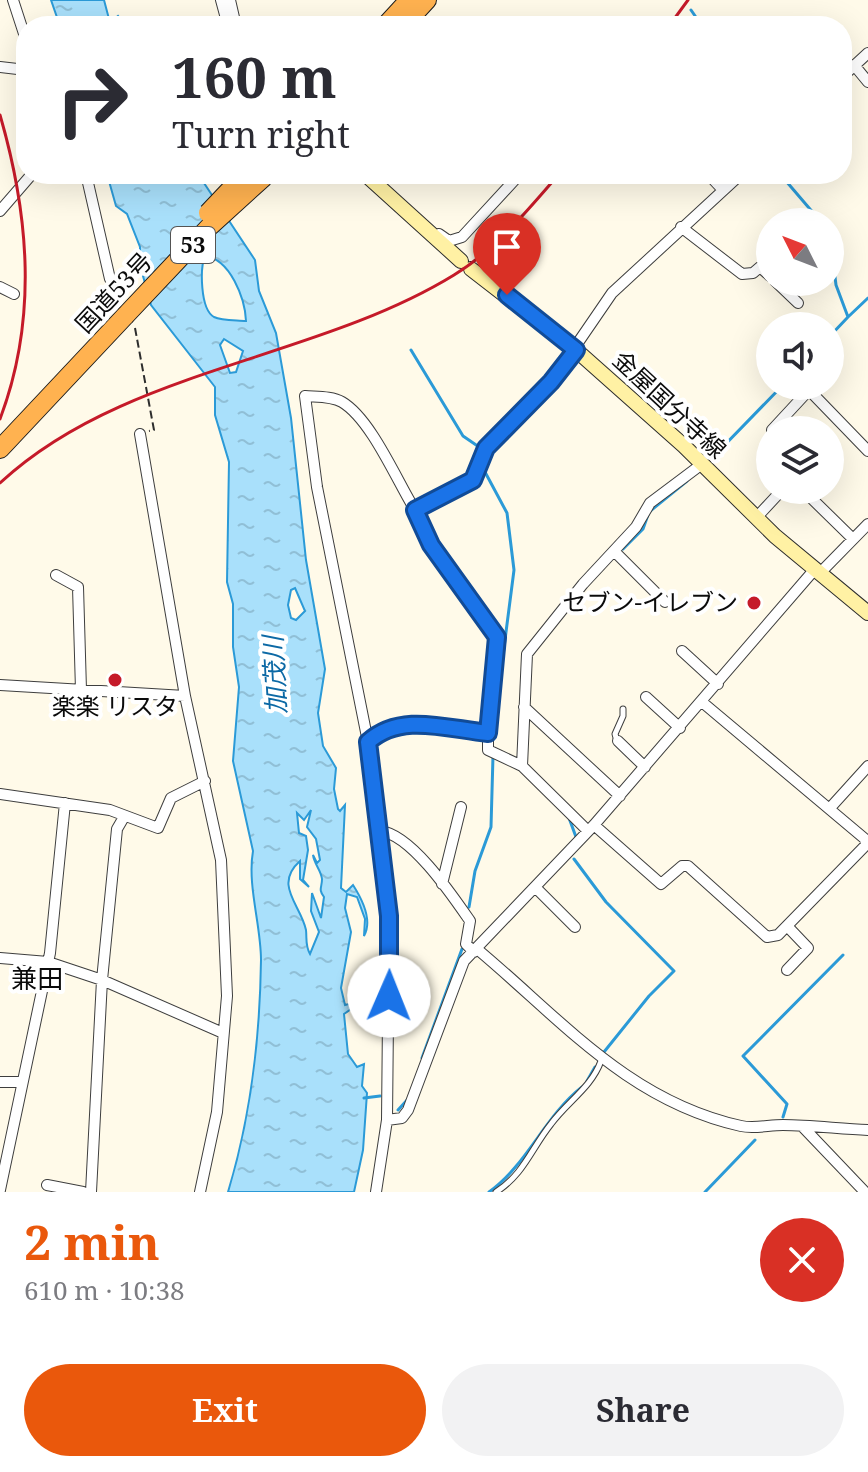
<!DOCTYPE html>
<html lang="en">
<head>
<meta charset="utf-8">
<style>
	:root { --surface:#fff; --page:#f2f2f3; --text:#2b2b33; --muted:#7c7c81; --accent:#ea580c }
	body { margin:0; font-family:"Noto Serif","Noto Sans JP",serif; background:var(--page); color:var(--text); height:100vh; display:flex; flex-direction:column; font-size:30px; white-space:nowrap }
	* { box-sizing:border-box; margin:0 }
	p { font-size:26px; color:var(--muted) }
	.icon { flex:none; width:44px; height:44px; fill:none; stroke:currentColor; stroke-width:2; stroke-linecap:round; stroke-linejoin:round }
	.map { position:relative; height:1192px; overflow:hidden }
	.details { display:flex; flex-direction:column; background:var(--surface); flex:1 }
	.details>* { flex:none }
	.guide { position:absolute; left:16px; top:16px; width:836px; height:168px; border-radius:32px; box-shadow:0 8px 32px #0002; background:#fff; color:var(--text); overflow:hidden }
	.needle { width:52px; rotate:312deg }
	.controls { position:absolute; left:756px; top:208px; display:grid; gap:16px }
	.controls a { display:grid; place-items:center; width:88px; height:88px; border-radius:50%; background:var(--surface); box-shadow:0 8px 32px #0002; font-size:40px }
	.pin { position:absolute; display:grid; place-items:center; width:68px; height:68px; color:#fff; margin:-82px -34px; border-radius:50% 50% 50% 0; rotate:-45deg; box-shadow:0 0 8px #0007 }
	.pin .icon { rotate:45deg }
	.me { position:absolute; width:88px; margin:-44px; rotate:1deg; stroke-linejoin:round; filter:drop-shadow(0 0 6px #0008) }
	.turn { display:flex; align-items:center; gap:28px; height:168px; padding:0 24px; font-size:36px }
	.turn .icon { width:104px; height:104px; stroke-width:2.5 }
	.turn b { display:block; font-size:56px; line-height:68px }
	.round { display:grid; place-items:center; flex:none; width:84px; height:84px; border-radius:42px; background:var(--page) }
	.headline { display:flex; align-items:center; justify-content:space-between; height:136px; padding:0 24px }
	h1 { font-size:48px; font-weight:700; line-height:60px; color:var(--accent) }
	.primary-button { display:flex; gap:16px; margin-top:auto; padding:16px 24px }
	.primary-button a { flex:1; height:92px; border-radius:48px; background:var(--accent); color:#fff; font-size:32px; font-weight:700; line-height:92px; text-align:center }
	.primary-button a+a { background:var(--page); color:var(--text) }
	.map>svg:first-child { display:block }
	.water { fill:url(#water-ripples); stroke:#2b9ad7; stroke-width:2; fill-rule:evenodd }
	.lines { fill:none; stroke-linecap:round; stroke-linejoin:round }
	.stream { stroke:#2b9ad7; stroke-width:3 }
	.service-casing { stroke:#3e3e3e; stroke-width:7 }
	.minor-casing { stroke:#3e3e3e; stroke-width:12 }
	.secondary-casing { stroke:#2d2d2d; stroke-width:16 }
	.trunk-casing { stroke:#1c1c1c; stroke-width:20 }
	.path { stroke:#2d2d2d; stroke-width:2; stroke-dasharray:8 4; stroke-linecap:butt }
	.service { stroke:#fff; stroke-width:5 }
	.minor { stroke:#fff; stroke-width:10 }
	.secondary { stroke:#fff1a4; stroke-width:14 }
	.trunk { stroke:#ffb250; stroke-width:18 }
	.rail { stroke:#c51a29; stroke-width:3 }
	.trunk-bridge-casing { stroke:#1c1c1c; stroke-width:20; stroke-linecap:butt }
	.trunk-bridge { stroke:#ffb250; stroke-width:18 }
	.route-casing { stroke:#114b97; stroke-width:20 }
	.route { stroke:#1a73e8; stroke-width:14 }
	.poi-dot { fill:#c51a29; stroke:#fff; stroke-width:3 }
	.labels { text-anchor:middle; stroke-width:8; stroke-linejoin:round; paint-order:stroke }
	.shield { fill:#fff; stroke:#545454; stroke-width:2 }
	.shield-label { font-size:22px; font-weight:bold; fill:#0b0b0b }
	.street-label { font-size:24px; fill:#0b0b0b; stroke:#fff }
	.poi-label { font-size:24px; fill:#0b0b0b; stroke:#fff; text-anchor:end }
	.water-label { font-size:26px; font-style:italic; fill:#0c69a5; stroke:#fff }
	.neighbourhood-label { font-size:26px; fill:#0b0b0b; stroke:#fff }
</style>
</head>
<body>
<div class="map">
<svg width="868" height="1192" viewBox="0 0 868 1192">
	<defs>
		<pattern id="water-ripples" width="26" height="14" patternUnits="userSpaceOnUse" patternTransform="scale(2)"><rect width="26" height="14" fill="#a9e0fb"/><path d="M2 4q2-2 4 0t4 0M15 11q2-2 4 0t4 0" fill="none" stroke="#90bfd6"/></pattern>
	</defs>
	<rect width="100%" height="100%" fill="#fffae9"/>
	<!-- water -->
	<path class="water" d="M51,0H104L109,19L112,21L118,16L126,26H60Z
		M107,174H198L255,260L259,291L276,333L291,418L306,560L325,669L318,713L323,746L336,768L334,789L338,809L340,811L345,805L341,888L346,892L353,885C362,899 373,920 364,936L365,919L357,897L347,894L345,908L351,932L341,988L345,1005L353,1003L362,972L367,983L366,1010L361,996L357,1005L344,1014L348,1054L357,1067L364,1064L362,1086L367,1093L363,1150L354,1192H228C251,1116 260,1036 261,960C261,925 247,885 253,851L233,761L239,687L233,647V604L227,582L229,462L215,415V387L151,305L140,265V247L127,214L116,206ZM205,256C230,259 245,298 246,321C237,320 222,321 214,317C200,309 200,268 205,256ZM224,339L243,351L236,372L230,373L220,345ZM295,588L305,611L296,620L291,618L288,605L291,590ZM311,810L307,827L316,839L320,860L317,863L313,855C314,864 321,870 322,879C322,888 318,889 324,897L321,918L312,893L311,911L319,932L310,954C305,945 307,939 306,930C301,905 273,885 300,861V879L309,887L303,880L308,850L306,836L299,833L297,813L304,820Z"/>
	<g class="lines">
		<!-- stream -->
		<path class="stream" d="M691,10L702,26
			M780,174L821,222
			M830,236L836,285L848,317L830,336
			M848,317L868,298
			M411,350L463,436L482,449
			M713,457L782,386
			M485,472L507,513L514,570L494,725
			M623,549L643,529L649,512L687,481
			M569,818L576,837
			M574,859L606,902L674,971L649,996L604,1052
			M469,907L475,871L491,827L493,756
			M422,1058L462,949
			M587,1081L595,1067
			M364,1098L380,1096
			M398,1110L408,1099
			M783,1117L787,1104L743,1056L843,955
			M489,1192C528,1164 544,1117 582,1087
			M705,1192L755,1140"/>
		<defs>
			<path id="service" d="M617,741L615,734L623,716V709
				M496,1192C524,1174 531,1149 551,1124C568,1101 591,1088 601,1061"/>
			<path id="minor" d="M13,0L26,40
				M221,0L228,26
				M230,0L236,26
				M854,65L868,82
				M0,67L26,70
				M842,77L868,53
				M86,174L110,279
				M708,174L723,190
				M0,211L32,174
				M681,227L742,274L753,273L760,267L770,276
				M439,234L449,241L462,237L520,174
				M776,282L798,303
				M0,287L14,294
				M772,430L809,390L868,451
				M140,434L185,696L221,860L227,996L217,1112L200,1192
				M803,490L853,539
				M756,518L782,490
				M614,551L665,602
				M820,573L868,524
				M56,575L78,587L81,690
				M682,651L718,684
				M0,685L185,696
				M646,697L680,728
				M524,707L620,796
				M488,733V750L522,766
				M618,741L645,767
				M368,742C401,712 447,729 488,733L497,637L431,545L415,510
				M0,794L110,810L158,828L171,798L205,781
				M830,808L868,766
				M594,825L661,884L682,866H688L767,937L778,935L866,845L865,839L702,702
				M380,831C411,834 452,895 470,921L466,944L474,952
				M588,831L522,766L527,654L583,584L636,527L650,503L702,464
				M442,884L461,807
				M535,887L575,927
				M787,926L808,948L787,970
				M477,949C561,1019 628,1101 741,1126C754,1129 769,1125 783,1125C811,1125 840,1129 868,1130
				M0,958L48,962L102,980L223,1033
				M0,1082H22
				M387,1120L402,1118L408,1110L464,961L594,825L815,569
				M802,1126L865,1192
				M47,1185L83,1192
				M0,1190L50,953L65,803
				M91,1192L102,980L117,829L124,817
				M376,1192L387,1120L389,916L368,742L317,487L305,396C316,397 332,396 342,402C371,419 397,481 415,510L473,480L486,448L551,382L612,293L741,174"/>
			<path id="secondary" d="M365,174L461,261
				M471,269L576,350L684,446L775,536L868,613"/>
			<path id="trunk" d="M385,26L409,0
				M403,26L427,0
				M0,449L125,316"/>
		</defs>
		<!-- service casing -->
		<use href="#service" class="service-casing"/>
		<!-- minor casing -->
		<use href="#minor" class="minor-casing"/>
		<!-- secondary casing -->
		<use href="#secondary" class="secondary-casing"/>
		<!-- trunk casing -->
		<use href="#trunk" class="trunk-casing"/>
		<!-- path -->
		<path class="path" d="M119,276L125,274L128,290
			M135,328L154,430L149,431"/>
		<!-- service -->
		<use href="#service" class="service"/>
		<!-- minor -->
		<use href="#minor" class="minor"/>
		<!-- secondary -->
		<use href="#secondary" class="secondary"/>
		<!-- trunk -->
		<use href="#trunk" class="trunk"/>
		<!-- rail -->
		<path class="rail" d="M669,26L688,0
			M0,115C29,215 38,319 0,419
			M0,483C122,369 314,361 454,275C495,250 528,210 559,174"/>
		<defs>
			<path id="trunk-bridge" d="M208,213L245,174
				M125,316L210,226L264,177"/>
		</defs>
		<!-- trunk-bridge casing -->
		<use href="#trunk-bridge" class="trunk-bridge-casing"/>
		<!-- trunk-bridge -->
		<use href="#trunk-bridge" class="trunk-bridge"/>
	</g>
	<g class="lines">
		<defs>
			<path id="route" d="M389,996V916L368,742C401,712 447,729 488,733L497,637L431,545L415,510L473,480L486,448L551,382L576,350L507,295"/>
		</defs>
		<!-- route casing -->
		<use href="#route" class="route-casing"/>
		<!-- route -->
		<use href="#route" class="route"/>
	</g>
	<!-- markers -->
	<g class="poi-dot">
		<circle cx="754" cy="603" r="8"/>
		<circle cx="115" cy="680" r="8"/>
	</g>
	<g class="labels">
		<!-- shield labels -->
		<rect class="shield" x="171" y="227" width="44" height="36" rx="6"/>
		<g class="shield-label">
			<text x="193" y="253">53</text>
		</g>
		<!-- street labels -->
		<g class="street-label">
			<text transform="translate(114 293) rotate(-47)" y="8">国道53号</text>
			<text transform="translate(669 405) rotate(43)" y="8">金屋国分寺線</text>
		</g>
		<!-- poi labels -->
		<g class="poi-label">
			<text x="738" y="611">セブン-イレブン</text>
			<text x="115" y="715" text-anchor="middle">楽楽 リスタ</text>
		</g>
		<!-- water labels -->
		<g class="water-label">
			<text transform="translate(275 675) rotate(-93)" y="9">加茂川</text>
		</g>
		<!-- neighbourhood labels -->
		<g class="neighbourhood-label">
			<text x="37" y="988">兼田</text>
		</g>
	</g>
</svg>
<div class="controls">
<a><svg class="needle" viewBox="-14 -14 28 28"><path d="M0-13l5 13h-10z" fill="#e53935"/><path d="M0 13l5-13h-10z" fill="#7c7c81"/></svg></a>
<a><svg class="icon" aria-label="sound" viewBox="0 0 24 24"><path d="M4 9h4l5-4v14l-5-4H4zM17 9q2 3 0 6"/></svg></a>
<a><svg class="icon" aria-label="layers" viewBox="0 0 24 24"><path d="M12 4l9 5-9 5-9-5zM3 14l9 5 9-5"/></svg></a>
</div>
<div class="pin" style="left:507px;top:295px;background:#d93025"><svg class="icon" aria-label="arrive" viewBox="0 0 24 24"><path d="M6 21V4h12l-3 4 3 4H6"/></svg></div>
<svg class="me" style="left:389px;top:996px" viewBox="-20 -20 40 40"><circle r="19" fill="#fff"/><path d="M0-13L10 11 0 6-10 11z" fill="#1a73e8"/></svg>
<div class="guide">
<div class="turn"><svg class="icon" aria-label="right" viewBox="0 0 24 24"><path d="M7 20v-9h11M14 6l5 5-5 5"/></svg><div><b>160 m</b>Turn right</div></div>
</div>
</div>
<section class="details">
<div class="headline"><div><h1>2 min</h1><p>610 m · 10:38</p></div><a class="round" style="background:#d93025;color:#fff"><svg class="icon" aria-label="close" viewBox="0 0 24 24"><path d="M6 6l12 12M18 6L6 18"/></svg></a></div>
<div class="primary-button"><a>Exit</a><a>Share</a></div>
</section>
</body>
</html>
